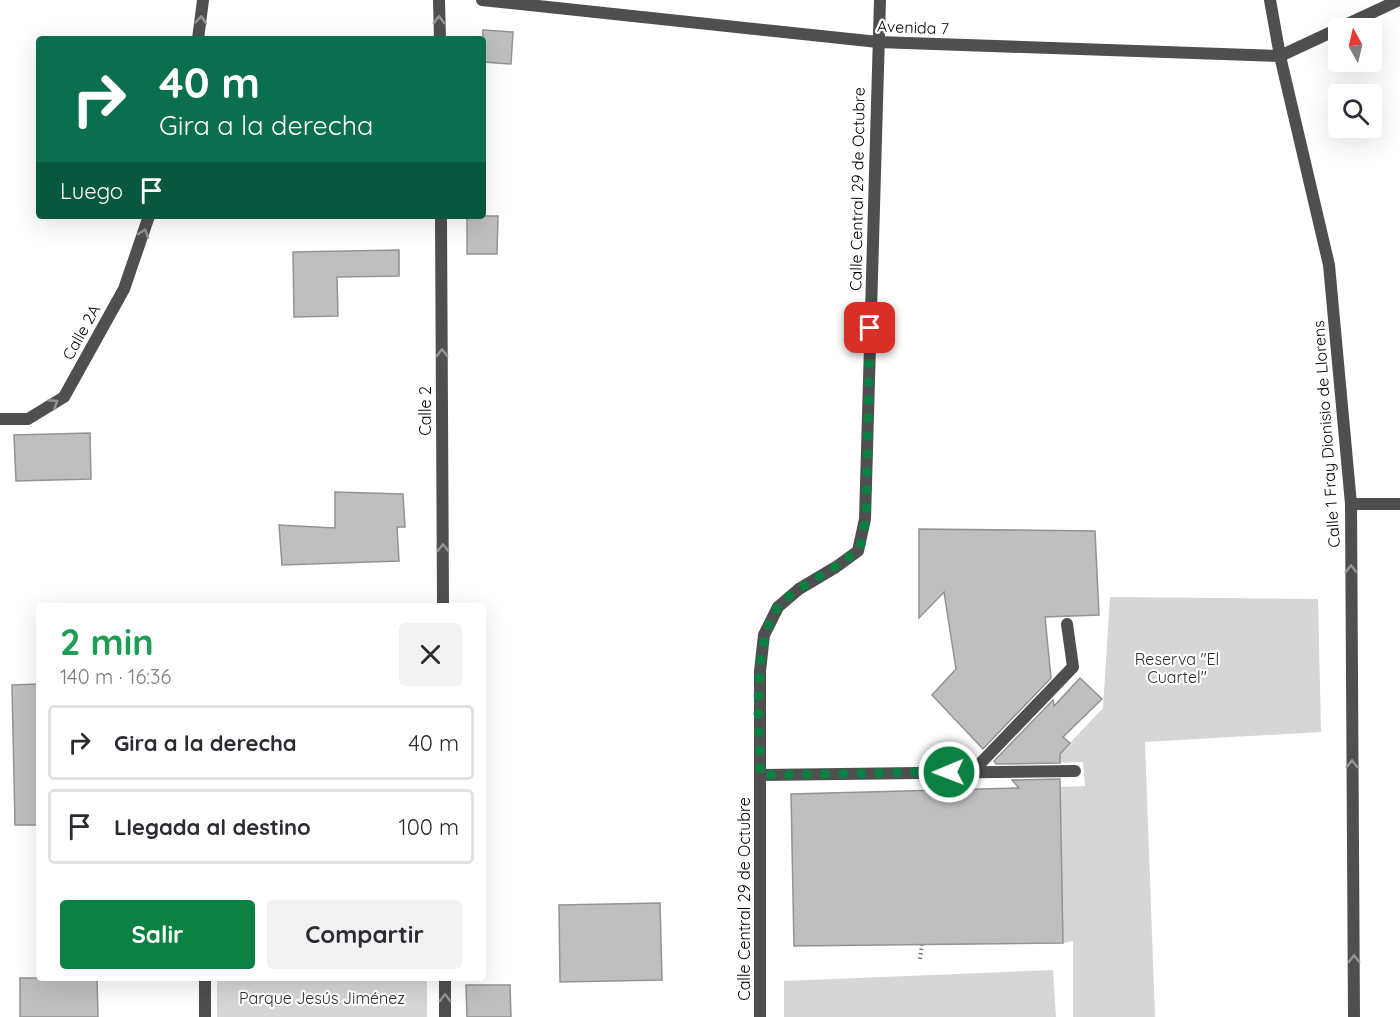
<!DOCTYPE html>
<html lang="es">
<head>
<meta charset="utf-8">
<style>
	:root { --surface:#fff; --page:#f2f2f3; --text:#2b2b33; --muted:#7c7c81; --line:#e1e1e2; --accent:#0b8043 }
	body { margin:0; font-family:Quicksand,sans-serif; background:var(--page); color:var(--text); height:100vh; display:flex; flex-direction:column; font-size:22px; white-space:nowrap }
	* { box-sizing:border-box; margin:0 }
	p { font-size:20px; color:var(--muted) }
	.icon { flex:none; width:33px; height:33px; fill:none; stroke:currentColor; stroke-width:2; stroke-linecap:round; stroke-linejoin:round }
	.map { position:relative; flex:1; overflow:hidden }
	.sheet { position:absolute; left:36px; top:603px; width:450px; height:378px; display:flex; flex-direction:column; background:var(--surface); border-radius:6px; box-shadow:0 6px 24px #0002 }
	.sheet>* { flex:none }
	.top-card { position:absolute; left:36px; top:36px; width:450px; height:183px; border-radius:6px; box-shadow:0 6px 24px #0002; background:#0b6e4f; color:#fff; overflow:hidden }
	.needle { width:39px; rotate:352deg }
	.controls { position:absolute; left:1328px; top:18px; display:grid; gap:12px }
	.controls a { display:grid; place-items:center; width:54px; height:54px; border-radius:6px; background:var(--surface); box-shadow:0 6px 24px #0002; font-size:30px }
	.pin { position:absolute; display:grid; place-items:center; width:51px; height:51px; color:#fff; margin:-26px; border-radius:12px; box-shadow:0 3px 9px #0006 }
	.me { position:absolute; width:66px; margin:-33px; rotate:269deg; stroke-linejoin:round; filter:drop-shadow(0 0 4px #0008) }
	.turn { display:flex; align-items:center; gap:21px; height:126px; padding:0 24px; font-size:27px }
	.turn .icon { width:78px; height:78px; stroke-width:2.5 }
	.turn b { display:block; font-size:42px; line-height:51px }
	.then { display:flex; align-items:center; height:57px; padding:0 24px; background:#0003; gap:12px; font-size:22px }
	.round { display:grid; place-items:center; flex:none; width:63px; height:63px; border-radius:6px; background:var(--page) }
	.head { display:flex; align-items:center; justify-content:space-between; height:102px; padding:0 24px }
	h1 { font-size:36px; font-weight:800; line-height:45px; color:#1e9e55 }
	.action { display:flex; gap:12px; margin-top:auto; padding:12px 24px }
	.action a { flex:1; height:69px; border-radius:6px; background:var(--accent); color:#fff; font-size:24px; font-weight:800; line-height:69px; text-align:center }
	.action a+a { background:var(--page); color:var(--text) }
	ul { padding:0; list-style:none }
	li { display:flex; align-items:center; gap:18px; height:75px; margin:0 12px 9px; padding:0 12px; border:3px solid var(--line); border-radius:6px }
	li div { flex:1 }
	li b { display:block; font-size:22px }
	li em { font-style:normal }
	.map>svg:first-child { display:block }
	.green { fill:#d6d6d6 }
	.building { fill:#bfbfbf; stroke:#939393; stroke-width:1.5 }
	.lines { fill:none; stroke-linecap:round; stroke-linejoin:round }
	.path { stroke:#717171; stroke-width:4; stroke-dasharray:1.5 3; stroke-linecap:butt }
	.service { stroke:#4f4f4f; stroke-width:12 }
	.minor { stroke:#4f4f4f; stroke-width:12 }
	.tertiary { stroke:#4f4f4f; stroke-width:12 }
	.oneway { stroke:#959595 }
	.route { stroke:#0b8043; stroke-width:10; stroke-dasharray:0 18 }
	.labels { text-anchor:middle; stroke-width:4.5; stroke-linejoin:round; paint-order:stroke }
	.street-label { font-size:16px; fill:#000; stroke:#fff }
	.park-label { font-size:16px; fill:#2d2d2d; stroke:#fff }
</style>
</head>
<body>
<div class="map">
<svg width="1400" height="1017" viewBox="0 0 1400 1017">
	<rect width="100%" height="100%" fill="#fff"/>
	<!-- green -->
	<path class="green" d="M1110,597L1318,599L1321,732L1145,742L1155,1017H1073V941L1063,943L1060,787L1085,786L1083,762L1051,763L1103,708Z
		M1053,970L1056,1017H784V981Z
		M217,978H427V1017H217Z"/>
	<!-- building -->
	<path class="building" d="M483,30L513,32L511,64L483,62Z
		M467,216H498L497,254H467Z
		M399,250V276L337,277L338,316L294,317L293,252Z
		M90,433L91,479L16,481L14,435Z
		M335,492L403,494L405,527H397L399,561L282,565L279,525L335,528Z
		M919,529L1095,531L1099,615L1045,617L1051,678L983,749L932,695L956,669L944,592L919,618Z
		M1080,678L1102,699L1063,737L1070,743L1060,754V763L996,764L994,761L1053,700L1054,706Z
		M39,684V825H15L12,685Z
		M1060,779L1063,943L794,946L791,794L1019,788L1012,780Z
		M660,903L662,980L560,982L559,905Z
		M20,978H97L98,1017H20Z
		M466,985H510L511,1017H467Z"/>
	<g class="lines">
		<!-- path -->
		<path class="path" d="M920,959L922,945"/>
		<!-- service -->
		<path class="service" d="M972,772L1073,667L1067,624
			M760,775L1075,771
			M205,1017V978"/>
		<!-- minor -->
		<path class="minor" d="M482,0L878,42L1280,56L1338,29
			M1270,0L1280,56L1329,265L1351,504L1354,1017
			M1339,28L1399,0
			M198,39L203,0
			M0,419H28L64,397L124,289L149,216
			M1351,504H1400
			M760,1017V671L764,635L778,607L799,589L836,567L858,551L865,519L880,0"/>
		<!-- tertiary -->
		<path class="tertiary" d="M439,0L440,39
			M441,216L443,606
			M445,978V1017"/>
	</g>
	<!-- one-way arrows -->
	<defs><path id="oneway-chevron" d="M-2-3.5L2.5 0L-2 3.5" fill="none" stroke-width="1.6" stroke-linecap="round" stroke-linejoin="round" transform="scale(1.5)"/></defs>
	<g class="oneway">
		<use href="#oneway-chevron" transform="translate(201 20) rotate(-85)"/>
		<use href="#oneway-chevron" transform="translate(439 20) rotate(-90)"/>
		<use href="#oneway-chevron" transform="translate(144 233) rotate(-71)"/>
		<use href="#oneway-chevron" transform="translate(442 353) rotate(-90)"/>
		<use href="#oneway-chevron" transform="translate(54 403) rotate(-33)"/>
		<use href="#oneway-chevron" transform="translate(443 548) rotate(-90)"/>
		<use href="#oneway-chevron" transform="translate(1351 569) rotate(-90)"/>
		<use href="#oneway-chevron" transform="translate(1352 764) rotate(-90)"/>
		<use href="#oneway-chevron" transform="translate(1354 959) rotate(-90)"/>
		<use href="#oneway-chevron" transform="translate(445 998) rotate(-90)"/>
	</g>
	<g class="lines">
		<!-- route -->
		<path class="route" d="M870,328L866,519C863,528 863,542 858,550C856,553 850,556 847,559C828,573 790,590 777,609C751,647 760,728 760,775L949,772"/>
	</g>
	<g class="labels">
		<!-- street labels -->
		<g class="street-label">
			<text transform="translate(913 27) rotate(2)" y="6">Avenida 7</text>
			<text transform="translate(857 189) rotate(-89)" y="6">Calle Central 29 de Octubre</text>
			<text transform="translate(81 332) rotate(-61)" y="6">Calle 2A</text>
			<text transform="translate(425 411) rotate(-90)" y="6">Calle 2</text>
			<text transform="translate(1326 434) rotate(-94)" y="6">Calle 1 Fray Dionisio de Llorens</text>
			<text transform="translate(744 899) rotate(-90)" y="6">Calle Central 29 de Octubre</text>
		</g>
		<!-- park labels -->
		<g class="park-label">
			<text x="1177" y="665">Reserva "El<tspan x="1177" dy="18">Cuartel"</tspan></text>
			<text x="322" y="1004">Parque Jesús Jiménez</text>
		</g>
	</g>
</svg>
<div class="controls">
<a><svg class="needle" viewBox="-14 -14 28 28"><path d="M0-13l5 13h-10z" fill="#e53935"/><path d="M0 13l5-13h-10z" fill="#7c7c81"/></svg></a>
<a><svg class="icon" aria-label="search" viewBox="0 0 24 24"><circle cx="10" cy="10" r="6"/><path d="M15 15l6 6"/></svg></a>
</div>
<div class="pin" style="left:870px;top:328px;background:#d93025"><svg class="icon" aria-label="arrive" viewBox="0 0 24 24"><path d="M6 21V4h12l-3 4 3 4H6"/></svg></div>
<svg class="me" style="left:949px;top:772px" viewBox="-20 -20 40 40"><circle r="17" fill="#0b8043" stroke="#fff" stroke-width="3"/><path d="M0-11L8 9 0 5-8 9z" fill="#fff"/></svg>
<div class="top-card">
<div class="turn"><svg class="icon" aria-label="right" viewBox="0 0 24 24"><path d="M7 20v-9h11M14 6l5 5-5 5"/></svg><div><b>40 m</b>Gira a la derecha</div></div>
<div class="then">Luego<svg class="icon" aria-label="arrive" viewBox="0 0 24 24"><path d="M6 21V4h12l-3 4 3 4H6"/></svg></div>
</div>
<section class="sheet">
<div class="head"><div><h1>2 min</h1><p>140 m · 16:36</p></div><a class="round"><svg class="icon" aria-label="close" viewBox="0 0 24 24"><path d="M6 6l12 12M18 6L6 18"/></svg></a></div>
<ul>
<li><svg class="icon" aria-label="right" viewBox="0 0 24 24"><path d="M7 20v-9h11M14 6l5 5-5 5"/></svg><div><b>Gira a la derecha</b></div><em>40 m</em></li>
<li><svg class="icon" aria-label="arrive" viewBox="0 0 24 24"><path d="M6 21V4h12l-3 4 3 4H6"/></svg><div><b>Llegada al destino</b></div><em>100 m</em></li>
</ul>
<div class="action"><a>Salir</a><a>Compartir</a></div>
</section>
</div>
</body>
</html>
